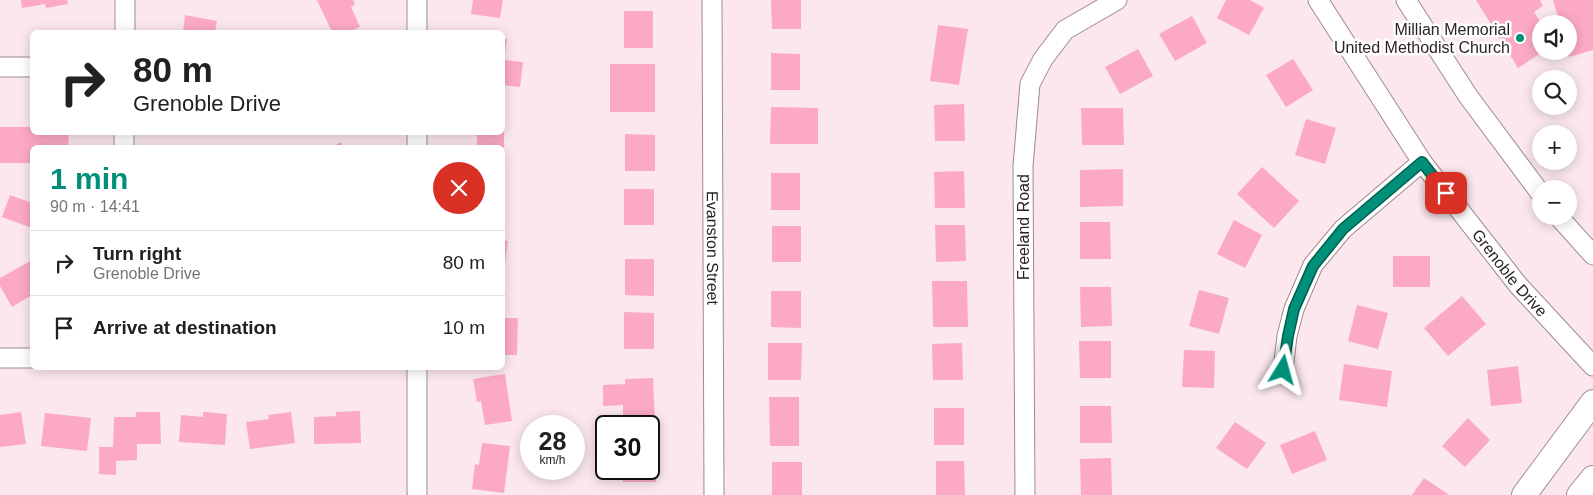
<!DOCTYPE html>
<html lang="en">
<head>
<meta charset="utf-8">
<style>
	:root { --surface:#fff; --page:#f2f2f2; --text:#202124; --muted:#757577; --line:#e0e0e0; --accent:#00907a }
	body { margin:0; font-family:Helvetica,sans-serif; background:var(--page); color:var(--text); height:100vh; display:flex; flex-direction:column; font-size:19px; white-space:nowrap }
	* { box-sizing:border-box; margin:0 }
	p { font-size:16px; color:var(--muted) }
	.icon { flex:none; width:28px; height:28px; fill:none; stroke:currentColor; stroke-width:2; stroke-linecap:round; stroke-linejoin:round }
	.map { position:relative; flex:1; overflow:hidden }
	.sheet { position:absolute; left:30px; top:145px; width:475px; height:225px; display:flex; flex-direction:column; background:var(--surface); border-radius:8px; box-shadow:0 2px 12px #0003 }
	.sheet>* { flex:none }
	.banner { position:absolute; left:30px; top:30px; width:475px; height:105px; border-radius:8px; box-shadow:0 2px 12px #0003; background:#fff; color:var(--text); overflow:hidden }
	.fabs { position:absolute; left:1532px; top:15px; display:grid; gap:10px }
	.fabs a { display:grid; place-items:center; width:45px; height:45px; border-radius:50%; background:var(--surface); box-shadow:0 2px 12px #0003; font-size:25px }
	.speed { position:absolute; left:520px; top:415px; display:flex; gap:10px; font-size:25px; font-weight:700; text-align:center }
	.speed>* { display:grid; place-content:center; width:65px; height:65px; border-radius:50%; background:var(--surface); box-shadow:0 2px 12px #0003; line-height:1 }
	.speed small { font-size:12px; font-weight:400 }
	.speed .limit { border:2px solid #111; border-radius:8px; background:#fff; color:#111 }
	.pin { position:absolute; display:grid; place-items:center; width:42px; height:42px; color:#fff; margin:-21px; border-radius:10px; box-shadow:0 2px 8px #0006 }
	.me { position:absolute; width:55px; margin:-28px; rotate:8deg; stroke-linejoin:round; filter:drop-shadow(0 0 4px #0008) }
	.turn { display:flex; align-items:center; gap:18px; height:105px; padding:0 20px; font-size:22px }
	.turn .icon { width:65px; height:65px; stroke-width:2.5 }
	.turn b { display:block; font-size:35px; line-height:42px }
	.round { display:grid; place-items:center; flex:none; width:52px; height:52px; border-radius:26px; background:var(--page) }
	.overview { display:flex; align-items:center; justify-content:space-between; height:85px; padding:0 20px }
	h1 { font-size:30px; font-weight:800; line-height:38px; color:var(--accent) }
	ul { padding:0; list-style:none }
	li { display:flex; align-items:center; gap:15px; height:65px; padding:0 20px; border-top:1px solid var(--line) }
	li div { flex:1 }
	li b { display:block; font-size:19px }
	li em { font-style:normal }
	.map>svg:first-child { display:block }
	.building { fill:#fca9c6 }
	.lines { fill:none; stroke-linecap:round; stroke-linejoin:round }
	.minor-casing { stroke:#9d8b90; stroke-width:21 }
	.tertiary-casing { stroke:#9d8b90; stroke-width:26 }
	.minor { stroke:#fff; stroke-width:19 }
	.tertiary { stroke:#fff; stroke-width:24 }
	.route-casing { stroke:#005e4f; stroke-width:12 }
	.route { stroke:#00907a; stroke-width:9 }
	.poi-dot { fill:#00907a; stroke:#fff; stroke-width:2 }
	.labels { text-anchor:middle; stroke-width:5; stroke-linejoin:round; paint-order:stroke }
	.poi-label { font-size:16px; fill:#2a2325; stroke:#fff; text-anchor:end }
	.street-label { font-size:16px; fill:#2a2325; stroke:#fff }
</style>
</head>
<body>
<div class="map">
<svg width="1593" height="495" viewBox="0 0 1593 495">
	<rect width="100%" height="100%" fill="#fbe7ed"/>
	<!-- building -->
	<path class="building" d="M21,0H67L68,4L46,8L45,4L22,8Z
		M317,0H353L355,4L351,7L360,27L348,32H332Z
		M473,0H503L500,18L471,14Z
		M771,0H801V29H772Z
		M1226,0H1250L1264,8L1249,35L1217,18Z
		M1476,0H1540L1543,6L1534,12L1541,23V51H1544L1518,68Z
		M1553,0H1593V50L1569,57L1567,51H1569V24H1560Z
		M624,11H653V48H624Z
		M185,15L217,21L215,32H183Z
		M1192,16L1207,43L1175,61L1159,34Z
		M938,25L968,29L959,85L930,81Z
		M502,38L507,39L504,60L523,62L520,87L502,85Z
		M1138,49L1153,76L1120,94L1105,67Z
		M771,53L800,54V90H771Z
		M1293,59L1313,90L1286,107L1266,75Z
		M610,64H655V112H610Z
		M502,102H504V148H477V132H502Z
		M964,104L965,141H935L934,105Z
		M771,107L818,108V144H770Z
		M1081,108H1123L1124,145H1082Z
		M1306,119L1336,128L1325,164L1295,155Z
		M0,127H32V132H69L68,148H32V163H0Z
		M625,134L655,135V171H625Z
		M340,142L344,148H332Z
		M1262,167L1299,201L1274,228L1237,194Z
		M502,169H505V216H502Z
		M1123,169V206L1080,207V170Z
		M964,171L965,208H935L934,172Z
		M771,173H800V210H771Z
		M624,189H654V225H624Z
		M10,195L32,203V228L2,217Z
		M1234,220L1262,235L1245,268L1217,254Z
		M1080,222H1110L1111,259H1080Z
		M935,225H965L966,261L936,262Z
		M772,226H801V262H772Z
		M502,240L508,241L504,270H502Z
		M1393,256H1430V287H1393Z
		M625,259H654V296L625,295Z
		M32,260V295L12,307L0,286V278Z
		M932,281H967L968,327H933Z
		M1080,287H1111L1112,326L1081,327Z
		M1199,290L1229,298L1219,334L1189,326Z
		M771,291H801V328L771,327Z
		M1462,296L1486,324L1448,356L1424,328Z
		M1357,305L1388,313L1378,349L1348,341Z
		M624,312L654,313V349H624Z
		M502,318H518L517,355H502Z
		M1079,341H1111V378H1080Z
		M768,343H802L801,380H768Z
		M962,343L963,380H933L932,344Z
		M1184,350L1215,351L1214,388L1182,387Z
		M1344,364L1392,371L1387,407L1339,400Z
		M1518,366L1522,403L1491,406L1487,370Z
		M505,374L512,421L485,425L481,401L477,402L473,379Z
		M653,378L655,422L623,423V405L603,406V385L625,384V379Z
		M769,397H799V446H770Z
		M1080,406H1111L1112,443H1080Z
		M934,408H964V445H934Z
		M360,411L361,443L314,444V417L336,416V412Z
		M21,412L26,444L0,447V415Z
		M136,412H160L161,444H137V460L116,461V475L99,474V447H113L114,417H136Z
		M203,412L227,414L225,445L179,442L181,415L203,417Z
		M291,412L295,443L250,449L246,422L269,419L268,415Z
		M45,413L91,418L87,451L41,446Z
		M1468,418L1490,440L1465,467L1442,446Z
		M1235,422L1266,443L1247,469L1216,448Z
		M1315,431L1327,460L1292,474L1280,445Z
		M649,436H656V482H623V469H649Z
		M482,443L510,446L504,493L472,489L475,464L479,465Z
		M1111,458L1112,495H1081L1080,459Z
		M936,461H964L965,495H936Z
		M772,462H802V495H772Z
		M1424,478L1449,495H1412Z"/>
	<g class="lines">
		<defs>
			<g id="minor">
				<path d="M417,0V32"/>
				<path id="s1" d="M712,0L714,495"/>
				<path id="s2" d="M1318,0L1422,162L1518,285L1593,366"/>
				<path d="M1406,0L1468,96L1541,194"/>
				<path d="M125,32V0"/>
				<path d="M0,67H32"/>
				<path d="M124,132V148"/>
				<path d="M417,132V148"/>
				<path d="M1558,216L1593,255"/>
				<path d="M0,358H32"/>
				<path d="M1283,370L1287,336L1294,309L1313,265L1343,229L1422,162"/>
				<path d="M417,492V368"/>
				<path d="M1025,495L1023,166L1030,84L1043,59L1065,30L1117,0"/>
			</g>
			<path id="tertiary" d="M1524,495L1593,402
				M1579,495L1593,478"/>
		</defs>
		<!-- minor casing -->
		<use href="#minor" class="minor-casing"/>
		<!-- tertiary casing -->
		<use href="#tertiary" class="tertiary-casing"/>
		<!-- minor -->
		<use href="#minor" class="minor"/>
		<!-- tertiary -->
		<use href="#tertiary" class="tertiary"/>
	</g>
	<g class="lines">
		<defs>
			<path id="route" d="M1283,370L1288,336L1294,309L1313,266L1343,229L1422,162L1446,193"/>
		</defs>
		<!-- route casing -->
		<use href="#route" class="route-casing"/>
		<!-- route -->
		<use href="#route" class="route"/>
	</g>
	<!-- markers -->
	<circle class="poi-dot" cx="1520" cy="38" r="5"/>
	<g class="labels">
		<!-- poi labels -->
		<g class="poi-label">
			<text x="1510" y="35">Millian Memorial<tspan x="1510" dy="18">United Methodist Church</tspan></text>
		</g>
		<!-- street labels -->
		<g class="street-label">
			<text transform="translate(1023 227) rotate(-90)" y="6">Freeland Road</text>
			<text dy="6" stroke="none"><textPath href="#s1" startOffset="248">Evanston Street</textPath></text>
			<text dy="6" stroke="none"><textPath href="#s2" startOffset="334">Grenoble Drive</textPath></text>
		</g>
	</g>
</svg>
<div class="fabs">
<a><svg class="icon" aria-label="sound" viewBox="0 0 24 24"><path d="M4 9h4l5-4v14l-5-4H4zM17 9q2 3 0 6"/></svg></a>
<a><svg class="icon" aria-label="search" viewBox="0 0 24 24"><circle cx="10" cy="10" r="6"/><path d="M15 15l6 6"/></svg></a>
<a>+</a>
<a>−</a>
</div>
<div class="speed"><div>28<small>km/h</small></div><div class="limit">30</div></div>
<div class="pin" style="left:1446px;top:193px;background:#d93025"><svg class="icon" aria-label="arrive" viewBox="0 0 24 24"><path d="M6 21V4h12l-3 4 3 4H6"/></svg></div>
<svg class="me" style="left:1283px;top:370px" viewBox="-20 -20 40 40"><path d="M0-17L14 15 0 8-14 15z" fill="#00907a" stroke="#fff" stroke-width="4"/></svg>
<div class="banner">
<div class="turn"><svg class="icon" aria-label="right" viewBox="0 0 24 24"><path d="M7 20v-9h11M14 6l5 5-5 5"/></svg><div><b>80 m</b>Grenoble Drive</div></div>
</div>
<section class="sheet">
<div class="overview"><div><h1>1 min</h1><p>90 m · 14:41</p></div><a class="round" style="background:#d93025;color:#fff"><svg class="icon" aria-label="close" viewBox="0 0 24 24"><path d="M6 6l12 12M18 6L6 18"/></svg></a></div>
<ul>
<li><svg class="icon" aria-label="right" viewBox="0 0 24 24"><path d="M7 20v-9h11M14 6l5 5-5 5"/></svg><div><b>Turn right</b><p>Grenoble Drive</p></div><em>80 m</em></li>
<li><svg class="icon" aria-label="arrive" viewBox="0 0 24 24"><path d="M6 21V4h12l-3 4 3 4H6"/></svg><div><b>Arrive at destination</b></div><em>10 m</em></li>
</ul>
</section>
</div>
</body>
</html>
